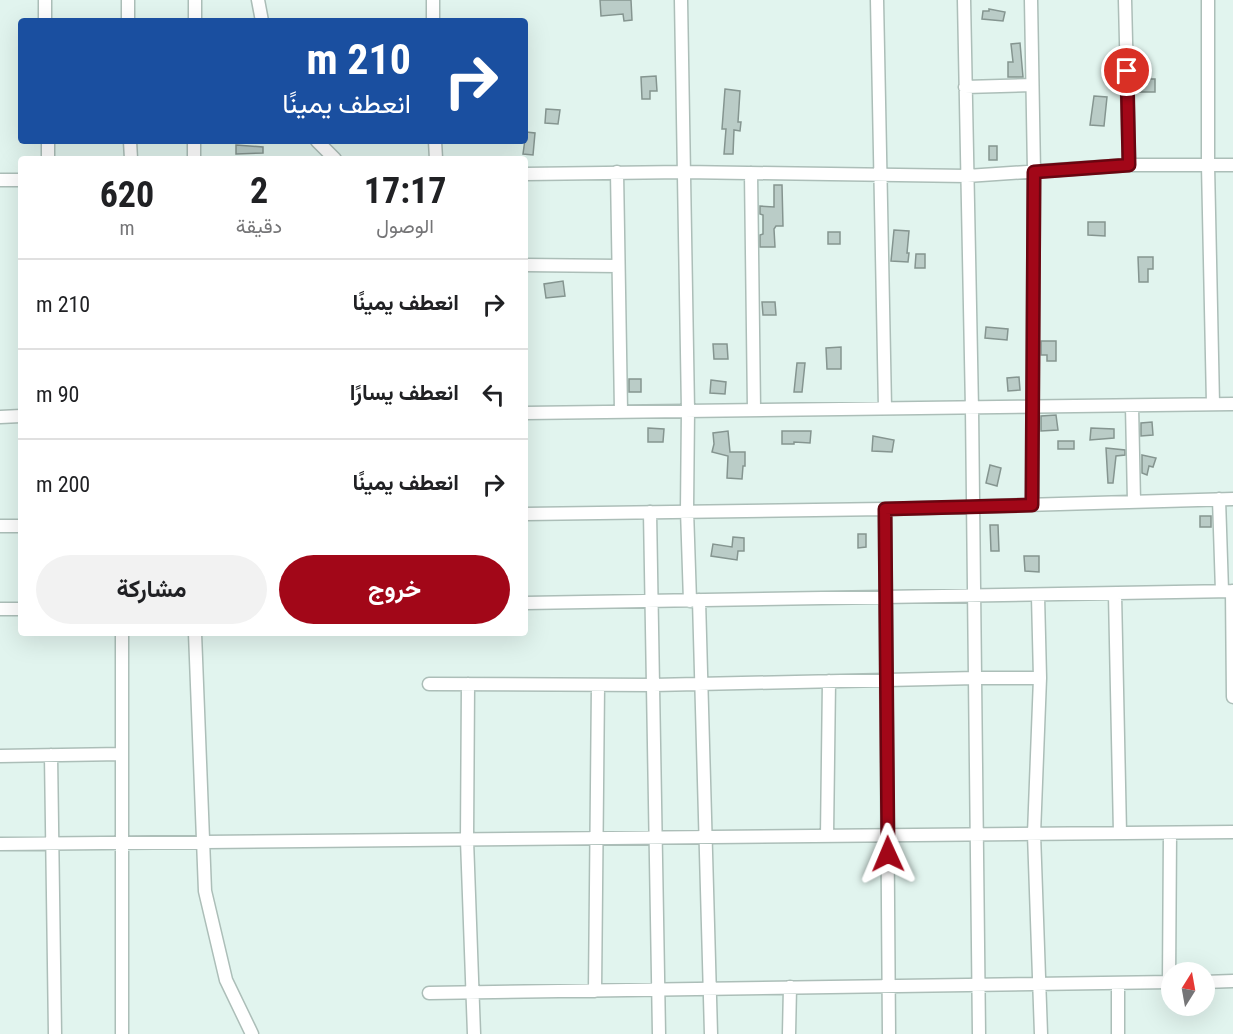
<!DOCTYPE html>
<html lang="ar">
<head>
<meta charset="utf-8">
<style>
	:root { --surface:#fff; --page:#f2f2f2; --text:#202124; --muted:#757577; --line:#e0e0e0; --accent:#a20718 }
	body { margin:0; font-family:"Roboto Condensed",Vazirmatn,sans-serif; background:var(--page); color:var(--text); direction:rtl; height:100vh; display:flex; flex-direction:column; font-size:22px; white-space:nowrap }
	* { box-sizing:border-box; margin:0 }
	p { font-size:20px; color:var(--muted) }
	.icon { flex:none; width:33px; height:33px; fill:none; stroke:currentColor; stroke-width:2; stroke-linecap:round; stroke-linejoin:round }
	.map { position:relative; flex:1; overflow:hidden; direction:ltr }
	.details { position:absolute; left:18px; top:156px; width:510px; height:480px; display:flex; flex-direction:column; background:var(--surface); border-radius:6px; box-shadow:0 6px 24px #0002; direction:rtl }
	.details>* { flex:none }
	.hud { position:absolute; left:18px; top:18px; width:510px; height:126px; border-radius:6px; box-shadow:0 6px 24px #0002; direction:rtl; background:#1a4fa0; color:#fff; overflow:hidden }
	.needle { width:39px; rotate:11deg }
	.controls { position:absolute; left:1161px; top:962px; display:grid; gap:12px }
	.controls a { display:grid; place-items:center; width:54px; height:54px; border-radius:50%; background:var(--surface); box-shadow:0 6px 24px #0002; font-size:30px }
	.pin { position:absolute; display:grid; place-items:center; width:51px; height:51px; color:#fff; margin:-26px; border:3px solid #fff; border-radius:50%; box-shadow:0 2px 6px #0007 }
	.me { position:absolute; width:66px; margin:-33px; rotate:359deg; stroke-linejoin:round; filter:drop-shadow(0 0 4px #0008) }
	.turn { display:flex; align-items:center; gap:21px; height:126px; padding:0 18px; font-size:27px }
	.turn .icon { width:78px; height:78px; stroke-width:2.5 }
	.turn b { display:block; font-size:42px; line-height:51px }
	.eta { display:flex; justify-content:space-evenly; align-items:center; height:102px; text-align:center }
	.eta b { font-size:36px; font-weight:700; line-height:42px }
	.cta { display:flex; gap:12px; margin-top:auto; padding:12px 18px }
	.cta a { flex:1; height:69px; border-radius:36px; background:var(--accent); color:#fff; font-size:24px; font-weight:700; line-height:69px; text-align:center }
	.cta a+a { background:var(--page); color:var(--text) }
	ul { padding:0; list-style:none }
	li { display:flex; align-items:center; gap:18px; height:90px; padding:0 18px; border-top:2px solid var(--line) }
	li div { flex:1 }
	li b { display:block; font-size:22px }
	li em { font-style:normal }
	.map>svg:first-child { display:block }
	.building { fill:#baccc7; stroke:#859590; stroke-width:1.5 }
	.lines { fill:none; stroke-linecap:round; stroke-linejoin:round }
	.street-casing { stroke:#acbeb8; stroke-width:15 }
	.street { stroke:#fff; stroke-width:12 }
	.route-casing { stroke:#690510; stroke-width:15 }
	.route { stroke:#a20718; stroke-width:10 }
</style>
</head>
<body>
<div class="map">
<svg width="1233" height="1034" viewBox="0 0 1233 1034">
	<rect width="100%" height="100%" fill="#e1f4ee"/>
	<!-- building -->
	<path class="building" d="M600,0H631L632,20L624,21L623,14L601,16Z
		M989,9L1005,12L1003,21L982,19L983,11H989Z
		M1020,43L1023,77H1008V62H1013L1011,44Z
		M656,76L657,91H650V99H642L641,77Z
		M1138,79H1155V92H1138Z
		M725,89L740,91L738,122H741L740,131L734,130L733,154H724L726,129H722Z
		M1094,96L1107,97L1104,126L1090,125Z
		M546,109L560,110L558,124L545,123Z
		M526,132L535,133L533,155L523,154Z
		M236,145L263,147V153L236,154Z
		M989,146H997V160H989Z
		M774,185H782L783,226H776L774,229L775,247H760V235L763,234V215L760,214V206L774,207Z
		M1088,222H1105V236L1088,235Z
		M894,230L909,231L907,253H909L908,262L891,261Z
		M828,232H840V244H828Z
		M916,254H925V268H915Z
		M1138,257H1153V269H1148V282H1139Z
		M563,281L565,296L546,298L544,284Z
		M762,302H775L776,315H763Z
		M986,327L1008,329L1007,340L985,338Z
		M1041,341H1056V361H1047V355H1041Z
		M713,344H727L728,359H714Z
		M841,347V369H827L826,348Z
		M797,363H805L802,392H794Z
		M1019,377L1020,390L1008,391L1007,378Z
		M629,379H641V392H629Z
		M711,380L726,382L725,394L710,393Z
		M1056,415L1058,430L1041,431V416Z
		M1152,422L1153,435L1141,436V423Z
		M648,428L664,429L663,442H648Z
		M1091,428L1114,429V438L1090,440Z
		M728,431L730,452H745V466H743L742,479L727,478L728,456L712,452L714,444L713,433Z
		M782,431H811L810,443L794,442V444H782Z
		M873,436L894,440L892,452L872,451Z
		M1058,441H1074V449H1058Z
		M1106,448L1125,450V455L1116,456L1113,483H1108Z
		M1142,455L1156,458L1153,467L1149,466L1147,475L1142,473Z
		M990,465L1001,468L997,486L986,483Z
		M1200,516H1211V527H1200Z
		M990,525H998L999,551H991Z
		M858,534H866V547L858,548Z
		M733,537L744,538V551H738L737,560L711,556L713,544L732,547Z
		M1024,556H1039V572L1025,571Z"/>
	<g class="lines">
		<defs>
			<path id="street" d="M45,0V21
				M128,0V21
				M258,0L262,21
				M433,0V21
				M681,0L688,410L687,510L690,601
				M877,0L885,408
				M964,0L972,409L979,1034
				M1031,0L1034,172L1032,505
				M1125,0L1129,165
				M1208,0V165L1213,404
				M195,21V0
				M965,87L1032,85
				M48,141V159
				M130,141L131,159
				M317,141L335,159
				M435,141L436,159
				M194,159V141
				M617,172L621,411
				M751,173L754,409
				M525,174L684,172L967,176L1129,165H1233
				M0,180H21
				M525,265L618,266
				M1132,406L1134,502
				M525,413L1233,404
				M0,417L21,416
				M1219,499L1222,591
				M885,509L889,1034
				M650,512L659,1034
				M525,514L885,509L1233,499
				M0,526H21
				M1232,591L1233,697
				M1115,594L1120,833
				M1038,596L1040,678L1034,834L1041,1034
				M699,600L711,1034
				M525,603L1233,591
				M0,609H21
				M195,633L205,891L226,980L252,1034
				M429,684L653,685L976,678H1040
				M468,684L467,840L474,1034
				M51,755L55,1034
				M0,756L122,754
				M827,836L829,681
				M0,844L1233,832
				M1169,982L1170,833
				M1204,982L1233,981
				M1118,983V1034
				M595,991L598,685
				M429,993L1172,982
				M122,1034V633
				M789,1034L790,987"/>
		</defs>
		<!-- street casing -->
		<use href="#street" class="street-casing"/>
		<!-- street -->
		<use href="#street" class="street"/>
	</g>
	<g class="lines">
		<defs>
			<path id="route" d="M888,854L885,509L1032,505L1034,172L1129,165L1127,71"/>
		</defs>
		<!-- route casing -->
		<use href="#route" class="route-casing"/>
		<!-- route -->
		<use href="#route" class="route"/>
	</g>
</svg>
<div class="controls">
<a><svg class="needle" viewBox="-14 -14 28 28"><path d="M0-13l5 13h-10z" fill="#e53935"/><path d="M0 13l5-13h-10z" fill="#757577"/></svg></a>
</div>
<div class="pin" style="left:1127px;top:71px;background:#d93025"><svg class="icon" aria-label="arrive" viewBox="0 0 24 24"><path d="M6 21V4h12l-3 4 3 4H6"/></svg></div>
<svg class="me" style="left:888px;top:854px" viewBox="-20 -20 40 40"><path d="M0-17L14 15 0 8-14 15z" fill="#a20718" stroke="#fff" stroke-width="4"/></svg>
<div class="hud">
<div class="turn"><svg class="icon" aria-label="right" viewBox="0 0 24 24"><path d="M7 20v-9h11M14 6l5 5-5 5"/></svg><div><b>210 m</b>انعطف يمينًا</div></div>
</div>
<section class="details">
<div class="eta">
<div><b>17:17</b><p>الوصول</p></div>
<div><b>2</b><p>دقيقة</p></div>
<div><b>620</b><p>m</p></div>
</div>
<ul>
<li><svg class="icon" aria-label="right" viewBox="0 0 24 24"><path d="M7 20v-9h11M14 6l5 5-5 5"/></svg><div><b>انعطف يمينًا</b></div><em>210 m</em></li>
<li><svg class="icon" aria-label="left" viewBox="0 0 24 24"><path d="M17 20v-9H6M10 6l-5 5 5 5"/></svg><div><b>انعطف يسارًا</b></div><em>90 m</em></li>
<li><svg class="icon" aria-label="right" viewBox="0 0 24 24"><path d="M7 20v-9h11M14 6l5 5-5 5"/></svg><div><b>انعطف يمينًا</b></div><em>200 m</em></li>
</ul>
<div class="cta"><a>خروج</a><a>مشاركة</a></div>
</section>
</div>
</body>
</html>
